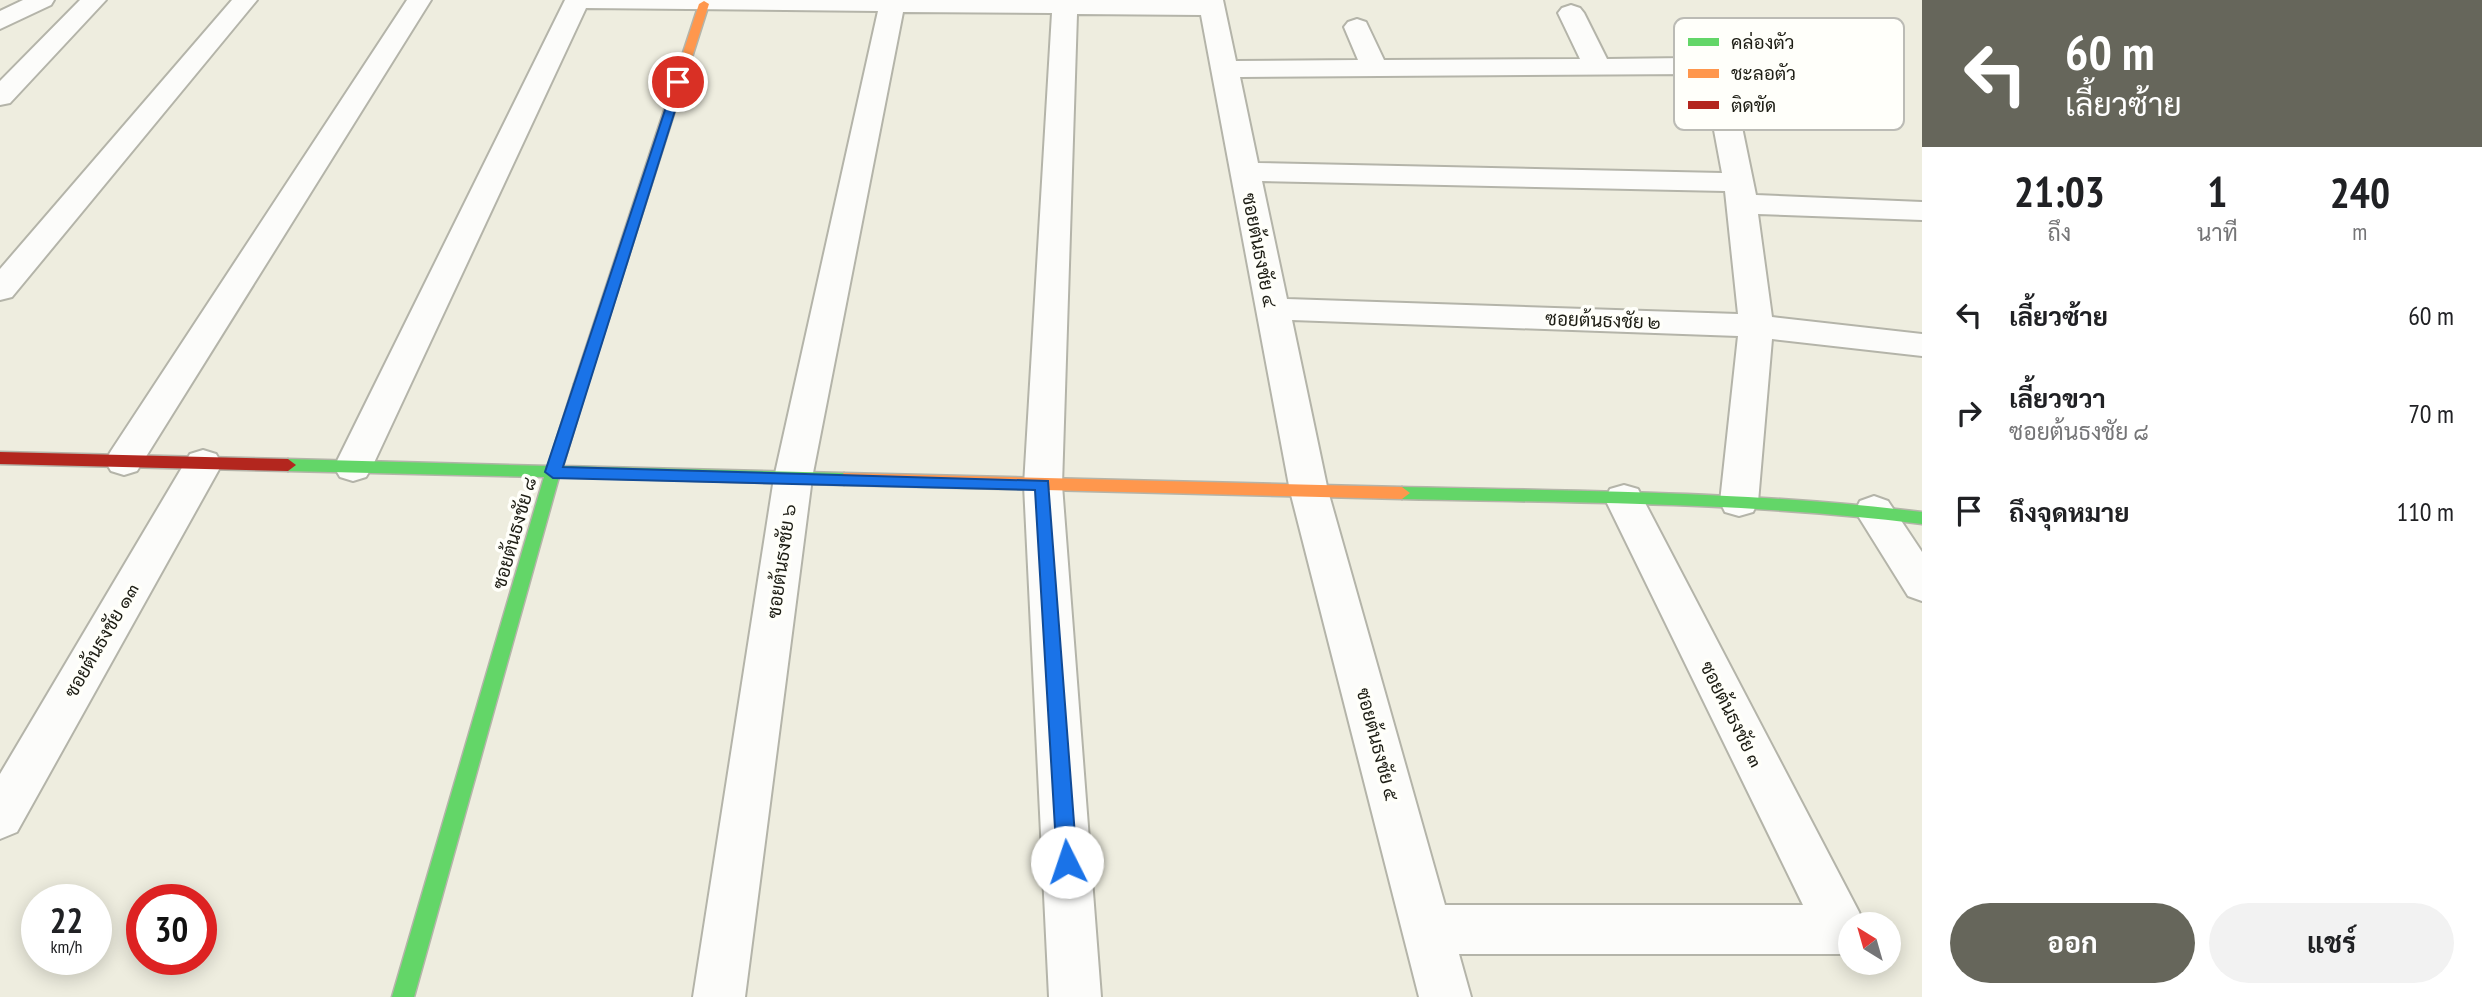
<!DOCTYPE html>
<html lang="th">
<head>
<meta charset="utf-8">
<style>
	:root { --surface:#fff; --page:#f2f2f2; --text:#202124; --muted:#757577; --accent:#66665b }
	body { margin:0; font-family:"PT Sans Narrow",Sarabun,sans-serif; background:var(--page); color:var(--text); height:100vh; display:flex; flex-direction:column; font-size:26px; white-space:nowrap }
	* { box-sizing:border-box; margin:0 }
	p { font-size:23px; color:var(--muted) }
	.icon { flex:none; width:38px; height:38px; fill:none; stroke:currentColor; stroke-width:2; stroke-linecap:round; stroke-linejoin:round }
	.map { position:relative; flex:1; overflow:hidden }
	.drawer { display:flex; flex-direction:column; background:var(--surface); width:560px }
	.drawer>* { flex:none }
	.banner { background:#66665b; color:#fff; overflow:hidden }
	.needle { width:46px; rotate:323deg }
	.buttons { position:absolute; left:1838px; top:912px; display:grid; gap:14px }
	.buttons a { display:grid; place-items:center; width:63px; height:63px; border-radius:50%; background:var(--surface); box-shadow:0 4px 18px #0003; font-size:35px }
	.speed { position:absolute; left:21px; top:884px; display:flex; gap:14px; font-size:35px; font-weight:700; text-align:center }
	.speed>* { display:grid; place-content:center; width:91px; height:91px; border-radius:50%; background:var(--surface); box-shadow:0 4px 18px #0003; line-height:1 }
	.speed small { font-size:18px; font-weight:400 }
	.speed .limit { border:10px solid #d22; background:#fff; color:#111 }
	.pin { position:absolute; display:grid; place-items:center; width:60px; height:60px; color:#fff; margin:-30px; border:4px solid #fff; border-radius:50%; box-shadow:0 2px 7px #0007 }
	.me { position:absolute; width:77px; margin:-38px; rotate:356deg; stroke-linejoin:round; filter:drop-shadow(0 0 5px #0008) }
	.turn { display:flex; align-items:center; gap:24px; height:147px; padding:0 28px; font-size:32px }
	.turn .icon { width:91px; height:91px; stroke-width:2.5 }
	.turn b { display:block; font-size:49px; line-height:60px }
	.eta { display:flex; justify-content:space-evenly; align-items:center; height:119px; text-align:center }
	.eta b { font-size:42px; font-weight:700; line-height:49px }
	.button { display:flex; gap:14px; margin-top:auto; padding:14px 28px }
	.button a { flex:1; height:80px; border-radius:42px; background:var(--accent); color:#fff; font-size:28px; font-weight:700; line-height:80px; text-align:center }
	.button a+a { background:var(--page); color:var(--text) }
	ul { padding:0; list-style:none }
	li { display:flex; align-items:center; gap:21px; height:98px; padding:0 28px }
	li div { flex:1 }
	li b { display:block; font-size:26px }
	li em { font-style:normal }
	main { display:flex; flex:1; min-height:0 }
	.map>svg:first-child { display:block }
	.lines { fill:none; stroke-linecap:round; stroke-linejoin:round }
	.street-casing { stroke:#b4b4a9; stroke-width:4 }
	.fast-casing { stroke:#b4b4a9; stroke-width:3 }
	.slow-casing { stroke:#b4b4a9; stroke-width:3 }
	.jam-casing { stroke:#b4b4a9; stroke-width:3 }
	.street { fill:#fcfcfa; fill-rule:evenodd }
	.fast { fill:#63d668; fill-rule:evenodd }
	.slow { fill:#ff974d; fill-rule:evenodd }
	.jam { fill:#b3261e; fill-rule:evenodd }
	.route { fill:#1a73e8; stroke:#114b97; stroke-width:2 }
	.labels { text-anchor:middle; stroke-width:7; stroke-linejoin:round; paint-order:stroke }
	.street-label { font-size:19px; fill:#1d1d14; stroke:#fffffa }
	.key { fill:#fffffa; stroke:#bbbbb5; stroke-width:2 }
	.key-label { font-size:19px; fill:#1d1d14 }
</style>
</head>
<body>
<main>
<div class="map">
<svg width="1922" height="997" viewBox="0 0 1922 997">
	<rect width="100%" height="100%" fill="#eeeddf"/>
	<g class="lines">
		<defs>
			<path id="street" d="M23,0H54L51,5L0,29V11Z
				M80,0H106L10,103L0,105V81Z
				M232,0H257L12,297L0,300V269Z
				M407,0H431L137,471L124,475L111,471L105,461L111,451Z
				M565,0H1223L1236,61L1358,60L1344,27L1348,22L1357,19L1366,22L1384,60L1580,59L1558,13L1562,8L1571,5L1580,8L1584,13L1607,59L1686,58L1681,41L1685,36L1752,31L1761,34L1765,39L1761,44L1709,48L1715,66L1736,98L1756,195L1922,202V220L1758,214L1772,317L1922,334V356L1772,339L1758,502L1753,512L1739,516L1725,512L1720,502L1738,336L1292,320L1328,491L1445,905H1803L1605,499L1610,489L1624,485L1638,489L1643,499L1859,912L1864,924H1850V950L1841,954H1459L1471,997H1419L1290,491L1201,15L1077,14L1062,485L1101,997H1049L1024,485L1052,13L903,12L812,478L745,997H693L774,478L878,11L586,8L372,467L366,477L353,481L340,477L334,467ZM1694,74L1708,98L1722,173L1258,163L1240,77ZM1262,181L1725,191L1738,314L1287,299Z
				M203,450L216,454L222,464L17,832L0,839V774L190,454Z
				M1874,496L1888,501L1922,552V601L1908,596L1855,511L1860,501Z"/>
			<path id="fast" d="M581,379L588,384L563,466L844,473L852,479L844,485L559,477L414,997H392L544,477L288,471L280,465L288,459L548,466L574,384Z
				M1402,487C1576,491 1749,491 1922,512V524C1749,502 1576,503 1402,499L1394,493Z"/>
			<path id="slow" d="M704,1L709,4L588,384L586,387H576L574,384L699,4Z
				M844,473L1402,487L1410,493L1402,499L844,485L836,479Z"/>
			<path id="jam" d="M0,452L288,459L296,465L288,471L0,464Z"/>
		</defs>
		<!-- street casing -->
		<use href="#street" class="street-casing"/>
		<!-- fast casing -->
		<use href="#fast" class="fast-casing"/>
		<!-- slow casing -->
		<use href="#slow" class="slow-casing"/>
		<!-- jam casing -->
		<use href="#jam" class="jam-casing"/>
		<!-- street -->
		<use href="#street" class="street"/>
		<!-- fast -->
		<use href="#fast" class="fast"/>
		<!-- slow -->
		<use href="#slow" class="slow"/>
		<!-- jam -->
		<use href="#jam" class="jam"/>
	</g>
	<!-- route -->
	<path class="route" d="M675,80L684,82L563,467L1048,481L1077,862L1074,869L1067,872L1060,869L1057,862L1035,490L553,478L545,472Z"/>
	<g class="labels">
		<!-- street labels -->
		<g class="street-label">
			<text transform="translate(1260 250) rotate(79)" y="7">ซอยต้นธงชัย ๔</text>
			<text transform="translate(1603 320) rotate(2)" y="7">ซอยต้นธงชัย ๒</text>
			<text transform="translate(514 533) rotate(-74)" y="7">ซอยต้นธงชัย ๘</text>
			<text transform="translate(781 561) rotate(-82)" y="7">ซอยต้นธงชัย ๖</text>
			<text transform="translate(101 640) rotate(-60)" y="7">ซอยต้นธงชัย ๑๓</text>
			<text transform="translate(1732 714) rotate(63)" y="7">ซอยต้นธงชัย ๓</text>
			<text transform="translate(1378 744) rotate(75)" y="7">ซอยต้นธงชัย ๕</text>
		</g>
	</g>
	<!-- legend -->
	<rect x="1674" y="18" width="230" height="112" rx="10" class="key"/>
	<rect x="1688" y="38" width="31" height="8" fill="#63d668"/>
	<rect x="1688" y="69" width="31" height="9" fill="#ff974d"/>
	<rect x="1688" y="101" width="31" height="8" fill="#b3261e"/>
	<g class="key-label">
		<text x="1731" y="49">คล่องตัว</text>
		<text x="1731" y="80">ชะลอตัว</text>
		<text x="1731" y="112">ติดขัด</text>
	</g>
</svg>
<div class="buttons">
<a><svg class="needle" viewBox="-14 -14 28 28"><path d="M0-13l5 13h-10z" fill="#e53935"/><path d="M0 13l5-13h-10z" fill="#757577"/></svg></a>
</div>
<div class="speed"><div>22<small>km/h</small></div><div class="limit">30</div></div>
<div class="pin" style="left:678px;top:82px;background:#d93025"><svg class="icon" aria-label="arrive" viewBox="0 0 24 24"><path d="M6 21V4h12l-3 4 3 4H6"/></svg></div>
<svg class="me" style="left:1067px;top:862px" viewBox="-20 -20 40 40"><circle r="19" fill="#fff"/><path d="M0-13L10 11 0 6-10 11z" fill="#1a73e8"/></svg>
</div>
<section class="drawer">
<div class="banner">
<div class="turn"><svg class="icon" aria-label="left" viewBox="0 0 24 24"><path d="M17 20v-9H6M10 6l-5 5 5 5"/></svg><div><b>60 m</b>เลี้ยวซ้าย</div></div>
</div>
<div class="eta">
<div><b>21:03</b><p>ถึง</p></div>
<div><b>1</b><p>นาที</p></div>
<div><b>240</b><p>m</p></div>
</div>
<ul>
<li><svg class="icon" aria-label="left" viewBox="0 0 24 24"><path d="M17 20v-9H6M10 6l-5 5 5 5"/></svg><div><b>เลี้ยวซ้าย</b></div><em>60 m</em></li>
<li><svg class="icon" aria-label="right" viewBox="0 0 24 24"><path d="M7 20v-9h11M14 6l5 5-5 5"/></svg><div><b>เลี้ยวขวา</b><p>ซอยต้นธงชัย ๘</p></div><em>70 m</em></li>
<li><svg class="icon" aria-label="arrive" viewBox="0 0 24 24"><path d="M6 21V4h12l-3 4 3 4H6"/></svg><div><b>ถึงจุดหมาย</b></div><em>110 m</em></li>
</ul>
<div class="button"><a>ออก</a><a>แชร์</a></div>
</section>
</main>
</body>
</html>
